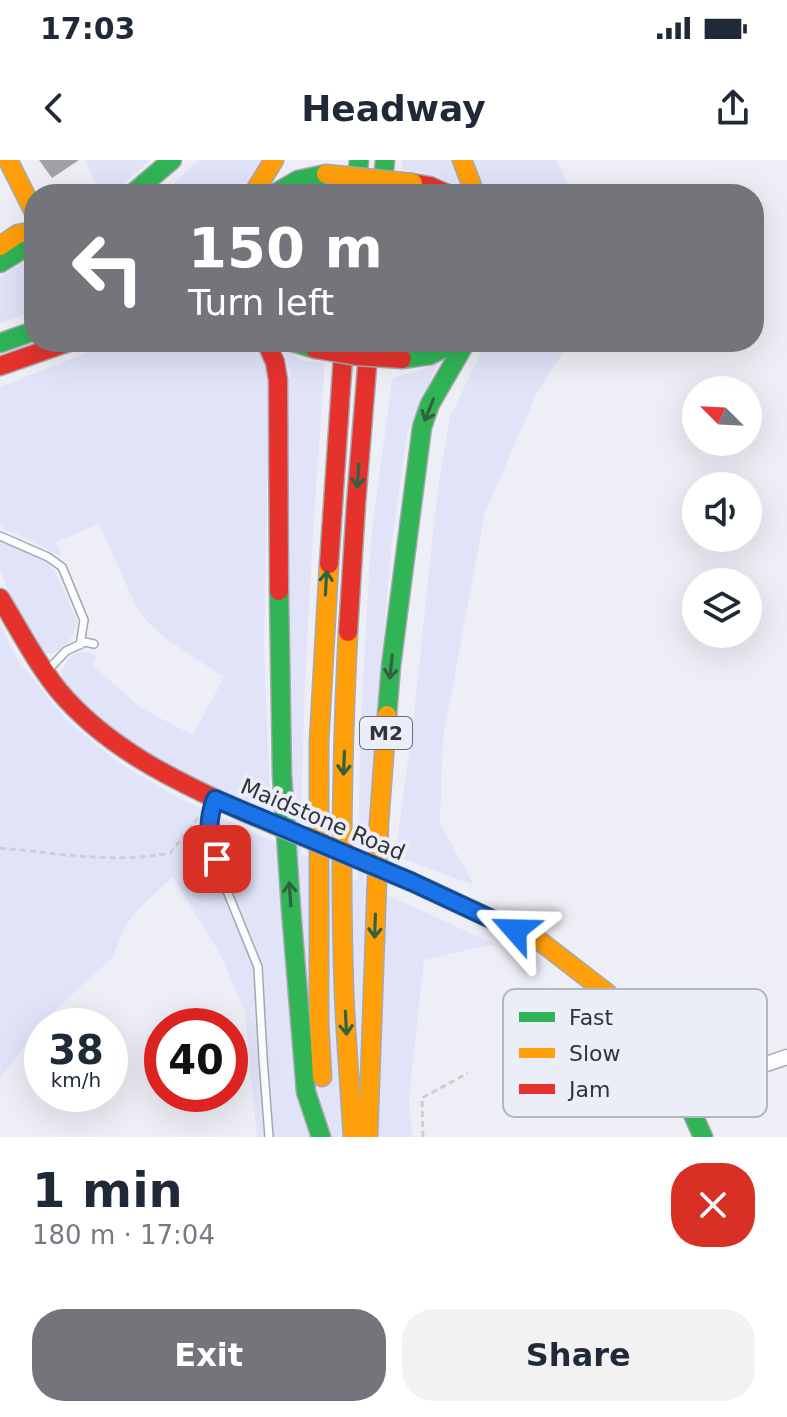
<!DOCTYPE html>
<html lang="en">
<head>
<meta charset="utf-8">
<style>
	:root { --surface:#fff; --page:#f2f2f3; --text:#1f2937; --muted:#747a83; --accent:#74757a }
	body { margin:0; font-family:"DejaVu Sans",sans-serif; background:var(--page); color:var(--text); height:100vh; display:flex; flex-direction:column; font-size:30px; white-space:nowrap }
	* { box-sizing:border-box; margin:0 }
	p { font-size:26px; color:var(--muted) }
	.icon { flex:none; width:44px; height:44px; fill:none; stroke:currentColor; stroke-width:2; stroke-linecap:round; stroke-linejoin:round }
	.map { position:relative; height:977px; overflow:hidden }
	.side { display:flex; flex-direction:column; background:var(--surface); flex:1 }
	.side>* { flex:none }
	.banner { position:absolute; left:24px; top:24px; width:740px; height:168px; border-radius:32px; box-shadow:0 8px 32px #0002; background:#74757a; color:#fff; overflow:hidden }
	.needle { width:52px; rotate:294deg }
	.fabs { position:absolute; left:682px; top:216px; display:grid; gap:16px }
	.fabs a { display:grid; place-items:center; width:80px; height:80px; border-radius:50%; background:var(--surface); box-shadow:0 8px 32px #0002; font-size:40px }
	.speed { position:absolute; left:24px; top:848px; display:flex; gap:16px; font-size:40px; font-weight:700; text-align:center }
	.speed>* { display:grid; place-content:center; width:104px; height:104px; border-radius:50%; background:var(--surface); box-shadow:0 8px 32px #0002; line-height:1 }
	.speed small { font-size:20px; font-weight:400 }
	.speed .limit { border:12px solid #d22; background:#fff; color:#111 }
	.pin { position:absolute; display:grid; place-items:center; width:68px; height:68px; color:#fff; margin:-34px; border-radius:16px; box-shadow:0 4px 12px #0006 }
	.me { position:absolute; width:88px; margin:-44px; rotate:295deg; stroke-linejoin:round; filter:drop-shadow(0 0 6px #0008) }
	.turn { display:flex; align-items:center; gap:28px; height:168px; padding:0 32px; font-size:36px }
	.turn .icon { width:104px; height:104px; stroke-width:2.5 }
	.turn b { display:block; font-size:56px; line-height:68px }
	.round { display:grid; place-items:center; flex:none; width:84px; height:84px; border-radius:32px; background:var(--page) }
	.headline { display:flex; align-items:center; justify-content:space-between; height:136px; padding:0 32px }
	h1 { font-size:48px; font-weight:800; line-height:60px }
	.button { display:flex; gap:16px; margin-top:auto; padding:16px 32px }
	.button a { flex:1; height:92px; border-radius:32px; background:var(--accent); color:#fff; font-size:32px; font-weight:800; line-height:92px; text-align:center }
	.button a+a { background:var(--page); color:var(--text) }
	.status { display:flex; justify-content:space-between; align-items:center; height:56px; padding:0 40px; background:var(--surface); direction:ltr }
	.status svg { height:22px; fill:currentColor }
	header { display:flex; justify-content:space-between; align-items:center; height:104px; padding:0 32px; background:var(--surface); font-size:36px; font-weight:800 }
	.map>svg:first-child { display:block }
	.green { fill:#e1e4f9 }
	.building { fill:#a2a1a6 }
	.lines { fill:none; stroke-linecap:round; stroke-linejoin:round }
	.lane-casing { stroke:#a7a8ad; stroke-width:10 }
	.street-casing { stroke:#a7a8ad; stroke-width:17 }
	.fast-casing { stroke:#a7a8ad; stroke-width:21 }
	.slow-casing { stroke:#a7a8ad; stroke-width:21 }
	.jam-casing { stroke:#a7a8ad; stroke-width:21 }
	.path { stroke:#cecfd2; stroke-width:3; stroke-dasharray:6 4; stroke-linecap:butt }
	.lane { stroke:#fcfdfe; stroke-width:7 }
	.street { stroke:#fcfdfe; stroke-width:14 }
	.fast { stroke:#30b455; stroke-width:18 }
	.slow { stroke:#ff9f0a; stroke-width:18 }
	.jam { stroke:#e5322d; stroke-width:18 }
	.fast-bridge-casing { stroke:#a7a8ad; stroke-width:21; stroke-linecap:butt }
	.slow-bridge-casing { stroke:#a7a8ad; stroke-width:21; stroke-linecap:butt }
	.jam-bridge-casing { stroke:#a7a8ad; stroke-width:21; stroke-linecap:butt }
	.fast-bridge { stroke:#30b455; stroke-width:18 }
	.slow-bridge { stroke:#ff9f0a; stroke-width:18 }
	.jam-bridge { stroke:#e5322d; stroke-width:18 }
	.oneway { stroke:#326142 }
	.route-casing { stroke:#114b97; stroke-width:20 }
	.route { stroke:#1a73e8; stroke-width:14 }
	.labels { text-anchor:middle; stroke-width:8; stroke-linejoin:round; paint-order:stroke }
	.shield { fill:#ebedf9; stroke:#6a6c72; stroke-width:2 }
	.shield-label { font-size:20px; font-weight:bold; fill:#333438 }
	.street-label { font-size:22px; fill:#333438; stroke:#ebedf9 }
	.key { fill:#ebedf9; stroke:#b4b6bf; stroke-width:2 }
	.key-label { font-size:22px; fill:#333438 }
</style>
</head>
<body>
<div class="status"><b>17:03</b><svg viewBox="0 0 49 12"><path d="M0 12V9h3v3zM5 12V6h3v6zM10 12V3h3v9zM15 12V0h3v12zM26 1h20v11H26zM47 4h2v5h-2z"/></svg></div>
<header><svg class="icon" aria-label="back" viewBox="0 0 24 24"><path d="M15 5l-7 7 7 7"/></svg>Headway<svg class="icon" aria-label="share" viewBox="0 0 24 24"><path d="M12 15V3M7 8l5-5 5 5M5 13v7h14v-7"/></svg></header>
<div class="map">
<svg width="787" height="977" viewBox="0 0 787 977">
	<rect width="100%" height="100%" fill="#eeeff6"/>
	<!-- green -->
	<path class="green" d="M85,0H150C139,11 115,34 100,34Z
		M198,0H265L244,34H163Z
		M402,0H454L465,29L435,15L402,10Z
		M473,0H556L573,34H485Z
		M34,99V152L0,163V118L12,109Z
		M114,182H257L270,209L264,490L271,653L200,622L134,588L68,528L61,515C66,496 77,486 97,496L93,505L141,548L193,575L224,517L166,479L146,460L136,446L99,364L56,382L63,398L28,379L4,369L0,365V227Z
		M486,182H569L536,235L485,353L443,578L440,663L474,725L395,696L413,563L437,335L450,257Z
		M283,188L302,201L325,202C313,366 302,530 301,694L358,721L360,575L371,379L392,218L437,205L407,273L392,381L365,694V725L495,784L424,800L409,940L412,977H257L245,852L220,794L173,717L138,749L125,767L113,797L50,855L0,918V465L18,500L66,560L119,603L177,637L294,691L287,251L290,210Z
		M0,382L46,401L55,412L78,462C72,479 64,496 43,493L8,433L0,409Z"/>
	<!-- building -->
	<path class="building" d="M39,0H79L52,18Z"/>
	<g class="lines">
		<defs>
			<path id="lane" d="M0,376L48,397L62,407L84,460L80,485
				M47,511L66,491L85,482L94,484
				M214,641L210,653L209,673L225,726L258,807L263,898L269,977"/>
			<path id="street" d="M683,932L787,897"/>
			<path id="fast" d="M132,34L172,0
				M274,34L298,20L326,14
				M356,34L359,0
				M382,34L385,0
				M0,103L28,86L34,79
				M292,182L315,189
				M0,183L34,171
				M402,199L430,195L456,182
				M279,431L282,615L291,749L306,932L321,977
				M387,555L391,506L422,267L430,244L466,182
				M651,881L683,932L703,977"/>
			<path id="slow" d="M8,0L34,52
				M462,0L475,34
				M253,34L274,0
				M0,86L18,74L34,71
				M348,472C342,592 340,712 344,831C346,880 350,928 353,977
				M412,722L541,782L607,833L643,868L651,881
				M322,917L319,863V582L329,404
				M368,977L379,662L387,555"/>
			<path id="jam" d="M413,23L430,26L448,34
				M266,182L275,202L278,220L279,431
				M0,206L69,182
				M329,404L344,182
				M0,438C19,469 36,503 59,531C107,588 175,621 242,651
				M348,472L356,344L369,182"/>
		</defs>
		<!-- lane casing -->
		<use href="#lane" class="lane-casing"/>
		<!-- street casing -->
		<use href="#street" class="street-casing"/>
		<!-- fast casing -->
		<use href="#fast" class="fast-casing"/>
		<!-- slow casing -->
		<use href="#slow" class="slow-casing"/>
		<!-- jam casing -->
		<use href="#jam" class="jam-casing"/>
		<!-- path -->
		<path class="path" d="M0,688C55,693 115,704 170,693L199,657
			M423,977L422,938L468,913"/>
		<!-- lane -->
		<use href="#lane" class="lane"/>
		<!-- street -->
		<use href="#street" class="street"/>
		<!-- fast -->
		<use href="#fast" class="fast"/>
		<!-- slow -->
		<use href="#slow" class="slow"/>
		<!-- jam -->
		<use href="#jam" class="jam"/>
		<defs>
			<path id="fast-bridge" d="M242,651L412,722"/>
			<path id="slow-bridge" d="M326,14L413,23"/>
			<path id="jam-bridge" d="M315,189L356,196L402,199"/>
		</defs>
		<!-- fast-bridge casing -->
		<use href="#fast-bridge" class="fast-bridge-casing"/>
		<!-- slow-bridge casing -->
		<use href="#slow-bridge" class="slow-bridge-casing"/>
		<!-- jam-bridge casing -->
		<use href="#jam-bridge" class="jam-bridge-casing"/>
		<!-- fast-bridge -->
		<use href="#fast-bridge" class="fast-bridge"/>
		<!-- slow-bridge -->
		<use href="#slow-bridge" class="slow-bridge"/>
		<!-- jam-bridge -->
		<use href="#jam-bridge" class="jam-bridge"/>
	</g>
	<!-- one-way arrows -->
	<defs><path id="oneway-shaft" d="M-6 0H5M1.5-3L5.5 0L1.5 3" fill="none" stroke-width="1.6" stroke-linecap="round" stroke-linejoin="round" transform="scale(2)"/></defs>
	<g class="oneway">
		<use href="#oneway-shaft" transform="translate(429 250) rotate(112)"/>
		<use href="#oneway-shaft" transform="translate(358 316) rotate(94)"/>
		<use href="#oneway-shaft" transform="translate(326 423) rotate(-87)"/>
		<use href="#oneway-shaft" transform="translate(391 507) rotate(96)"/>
		<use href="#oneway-shaft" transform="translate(344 603) rotate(92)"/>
		<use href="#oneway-shaft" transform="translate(290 734) rotate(-94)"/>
		<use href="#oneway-shaft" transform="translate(375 766) rotate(92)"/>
		<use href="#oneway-shaft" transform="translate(346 863) rotate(87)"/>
	</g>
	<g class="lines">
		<defs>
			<path id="route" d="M217,699C209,674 206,665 215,639L412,722L515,770"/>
		</defs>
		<!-- route casing -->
		<use href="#route" class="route-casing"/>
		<!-- route -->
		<use href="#route" class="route"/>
	</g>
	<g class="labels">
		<!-- shield labels -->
		<rect class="shield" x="360" y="557" width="52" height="32" rx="6"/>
		<g class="shield-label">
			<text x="386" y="580">M2</text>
		</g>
		<!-- street labels -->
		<g class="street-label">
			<text transform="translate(323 659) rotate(23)" y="8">Maidstone Road</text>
		</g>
	</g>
	<!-- legend -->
	<rect x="503" y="829" width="264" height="128" rx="12" class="key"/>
	<rect x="519" y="852" width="36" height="10" fill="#30b455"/>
	<rect x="519" y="888" width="36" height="10" fill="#ff9f0a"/>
	<rect x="519" y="924" width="36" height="10" fill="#e5322d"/>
	<g class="key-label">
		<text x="569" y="865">Fast</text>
		<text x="569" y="901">Slow</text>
		<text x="569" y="937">Jam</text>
	</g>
</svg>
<div class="fabs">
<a><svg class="needle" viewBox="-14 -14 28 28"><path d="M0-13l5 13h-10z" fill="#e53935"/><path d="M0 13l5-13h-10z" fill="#747a83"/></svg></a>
<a><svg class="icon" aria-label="sound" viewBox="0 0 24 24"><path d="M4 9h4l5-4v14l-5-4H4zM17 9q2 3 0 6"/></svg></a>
<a><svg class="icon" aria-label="layers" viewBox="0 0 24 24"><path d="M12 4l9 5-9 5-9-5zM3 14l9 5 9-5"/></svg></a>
</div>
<div class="speed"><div>38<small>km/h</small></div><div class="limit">40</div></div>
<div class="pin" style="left:217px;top:699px;background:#d93025"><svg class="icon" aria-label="arrive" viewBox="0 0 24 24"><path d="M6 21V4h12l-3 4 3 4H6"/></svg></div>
<svg class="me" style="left:515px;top:770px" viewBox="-20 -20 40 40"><path d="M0-17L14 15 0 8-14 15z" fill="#1a73e8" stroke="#fff" stroke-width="4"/></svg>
<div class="banner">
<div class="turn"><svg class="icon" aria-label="left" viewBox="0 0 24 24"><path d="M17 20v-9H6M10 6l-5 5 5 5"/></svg><div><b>150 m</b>Turn left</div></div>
</div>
</div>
<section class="side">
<div class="headline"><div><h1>1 min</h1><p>180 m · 17:04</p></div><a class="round" style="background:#d93025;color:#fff"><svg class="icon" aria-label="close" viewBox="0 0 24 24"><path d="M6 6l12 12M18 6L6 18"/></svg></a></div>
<div class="button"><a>Exit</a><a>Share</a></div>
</section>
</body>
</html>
